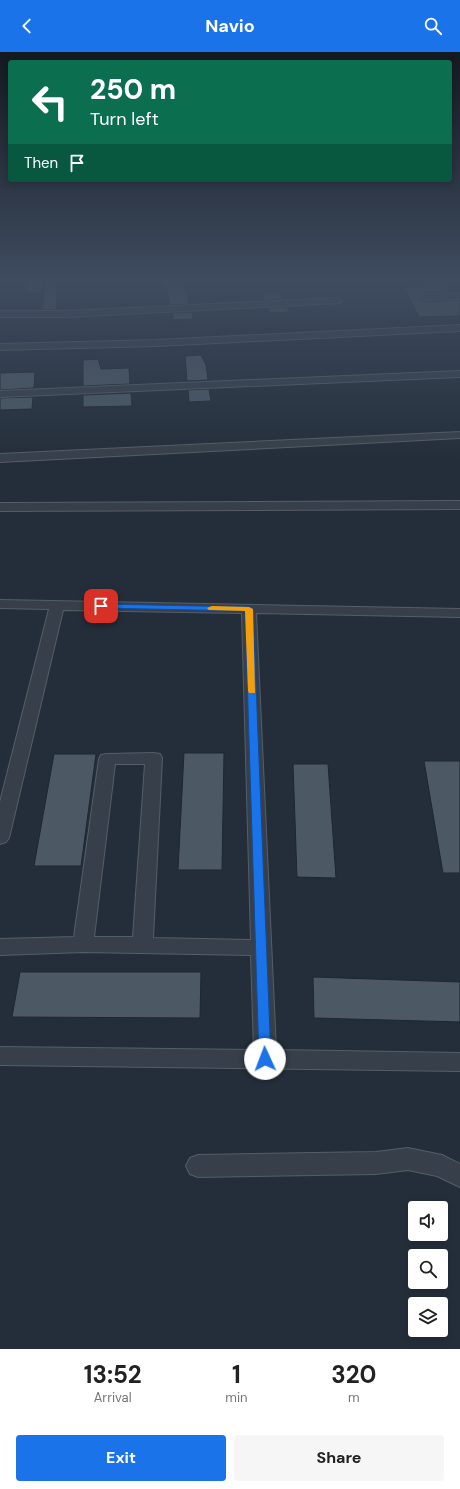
<!DOCTYPE html>
<html lang="en">
<head>
<meta charset="utf-8">
<style>
	:root { --surface:#fff; --page:#f6f6f6; --text:#222; --muted:#767676; --accent:#1a73e8 }
	body { margin:0; font-family:"DM Sans",sans-serif; background:var(--page); color:var(--text); height:100vh; display:flex; flex-direction:column; font-size:15px; white-space:nowrap }
	* { box-sizing:border-box; margin:0 }
	p { font-size:13px; color:var(--muted) }
	.icon { flex:none; width:22px; height:22px; fill:none; stroke:currentColor; stroke-width:2; stroke-linecap:round; stroke-linejoin:round }
	.map { position:relative; height:1297px; overflow:hidden }
	.side { display:flex; flex-direction:column; background:var(--surface); flex:1 }
	.side>* { flex:none }
	.hud { position:absolute; left:8px; top:8px; width:444px; height:122px; border-radius:4px; box-shadow:0 2px 6px #0003; background:#0b6e4f; color:#fff; overflow:hidden }
	.buttons { position:absolute; left:408px; top:1149px; display:grid; gap:8px }
	.buttons a { display:grid; place-items:center; width:40px; height:40px; border-radius:4px; background:var(--surface); box-shadow:0 2px 6px #0003; font-size:20px }
	.pin { position:absolute; display:grid; place-items:center; width:34px; height:34px; color:#fff; margin:-17px; border-radius:8px; box-shadow:0 2px 6px #0006 }
	.me { position:absolute; width:44px; margin:-22px; rotate:358deg; stroke-linejoin:round; filter:drop-shadow(0 0 3px #0008) }
	.turn { display:flex; align-items:center; gap:14px; height:84px; padding:0 16px; font-size:18px }
	.turn .icon { width:52px; height:52px; stroke-width:2.5 }
	.turn b { display:block; font-size:28px; line-height:34px }
	.then { display:flex; align-items:center; height:38px; padding:0 16px; background:#0003; gap:8px; font-size:15px }
	.eta { display:flex; justify-content:space-evenly; align-items:center; height:68px; text-align:center }
	.eta b { font-size:24px; font-weight:700; line-height:28px }
	.button { display:flex; gap:8px; margin-top:auto; padding:8px 16px }
	.button a { flex:1; height:46px; border-radius:4px; background:var(--accent); color:#fff; font-size:16px; font-weight:700; line-height:46px; text-align:center }
	.button a+a { background:var(--page); color:var(--text) }
	header { display:flex; justify-content:space-between; align-items:center; height:52px; padding:0 16px; background:var(--accent); color:#fff; font-size:18px; font-weight:700 }
	.map>svg:first-child { display:block }
	.building { fill:#4c5965; stroke:#1e2731 }
	.lines { fill:none; stroke-linecap:round; stroke-linejoin:round }
	.minor-casing { stroke:#555e68; stroke-width:2 }
	.minor { fill:#37404a; fill-rule:evenodd }
	.route { fill:#1a73e8; stroke:#114b97 }
	.slow { fill:#f59e0b }
</style>
</head>
<body>
<header><svg class="icon" aria-label="back" viewBox="0 0 24 24"><path d="M15 5l-7 7 7 7"/></svg>Navio<svg class="icon" aria-label="search" viewBox="0 0 24 24"><circle cx="10" cy="10" r="6"/><path d="M15 15l6 6"/></svg></header>
<div class="map">
<svg width="460" height="1297" viewBox="0 0 460 1297">
	<rect width="100%" height="100%" fill="#242e3a"/>
	<!-- building -->
	<path class="building" d="M164,227H184L189,252L170,253Z
		M27,228H43L42,241H27Z
		M58,228L56,258H42L45,229Z
		M445,234L449,240H424L418,246L424,250L460,248V264L419,265L404,235Z
		M262,241H280L283,247L265,248Z
		M287,255L289,260L270,261L268,256Z
		M192,260L193,267L174,268L172,261Z
		M201,303L206,313L208,328L187,329L185,304Z
		M98,307L101,317L129,316L130,332L83,334V308Z
		M35,320L34,336L0,338V321Z
		M209,337L211,349L189,350L188,338Z
		M131,341L132,354L83,355V343Z
		M33,345L32,357L0,358V346Z
		M184,701H224L222,818H178Z
		M54,702H96L81,814H34Z
		M424,709H460V821H443Z
		M293,712H328L336,826L297,825Z
		M20,920H201L200,966L12,965Z
		M313,925L460,930V970L314,966Z"/>
	<g class="lines">
		<defs>
			<path id="minor" d="M460,241V247L424,248L419,245L424,242Z
				M337,246L342,249L340,251L66,265H0V259H66Z
				M460,273V279L157,294L0,298V292L157,288Z
				M460,319V325L0,345V339Z
				M460,380V386L0,410V402Z
				M460,449V457L0,459V451Z
				M0,548L460,557V565L256,561L276,998L460,1001V1019L0,1013V995L254,998L251,903L83,900L0,903V887L74,885L99,707L101,703L107,702L154,701L160,702L162,706L153,886L251,888L242,561L63,558L9,786L6,790L0,792V750L49,557L0,556ZM115,712H145L133,885H94Z
				M408,1096L442,1103L460,1112V1135L437,1124L408,1118L376,1122L198,1125L190,1122L186,1114L190,1106L198,1103L376,1100Z"/>
		</defs>
		<!-- minor casing -->
		<use href="#minor" class="minor-casing"/>
		<!-- minor -->
		<use href="#minor" class="minor"/>
	</g>
	<!-- sky -->
	<linearGradient id="sky" x2="0" y2="1"><stop stop-color="#141920"/><stop offset="0.56" stop-color="#3f4c60"/><stop offset="1" stop-color="#3f4c60" stop-opacity="0"/></linearGradient>
	<rect width="460" height="409" fill="url(#sky)"/>
	<!-- route -->
	<path class="route" d="M101,552L249,555L253,557L271,1007L270,1011L265,1013L261,1011L259,1007L245,559L99,556L97,554Z"/>
	<!-- slow -->
	<path class="slow" d="M212,554L249,555L253,557L255,641H249L248,639L245,559L209,558L207,556Z"/>
</svg>
<div class="buttons">
<a><svg class="icon" aria-label="sound" viewBox="0 0 24 24"><path d="M4 9h4l5-4v14l-5-4H4zM17 9q2 3 0 6"/></svg></a>
<a><svg class="icon" aria-label="search" viewBox="0 0 24 24"><circle cx="10" cy="10" r="6"/><path d="M15 15l6 6"/></svg></a>
<a><svg class="icon" aria-label="layers" viewBox="0 0 24 24"><path d="M12 4l9 5-9 5-9-5zM3 14l9 5 9-5"/></svg></a>
</div>
<div class="pin" style="left:101px;top:554px;background:#d93025"><svg class="icon" aria-label="arrive" viewBox="0 0 24 24"><path d="M6 21V4h12l-3 4 3 4H6"/></svg></div>
<svg class="me" style="left:265px;top:1007px" viewBox="-20 -20 40 40"><circle r="19" fill="#fff"/><path d="M0-13L10 11 0 6-10 11z" fill="#1a73e8"/></svg>
<div class="hud">
<div class="turn"><svg class="icon" aria-label="left" viewBox="0 0 24 24"><path d="M17 20v-9H6M10 6l-5 5 5 5"/></svg><div><b>250 m</b>Turn left</div></div>
<div class="then">Then<svg class="icon" aria-label="arrive" viewBox="0 0 24 24"><path d="M6 21V4h12l-3 4 3 4H6"/></svg></div>
</div>
</div>
<section class="side">
<div class="eta">
<div><b>13:52</b><p>Arrival</p></div>
<div><b>1</b><p>min</p></div>
<div><b>320</b><p>m</p></div>
</div>
<div class="button"><a>Exit</a><a>Share</a></div>
</section>
</body>
</html>
